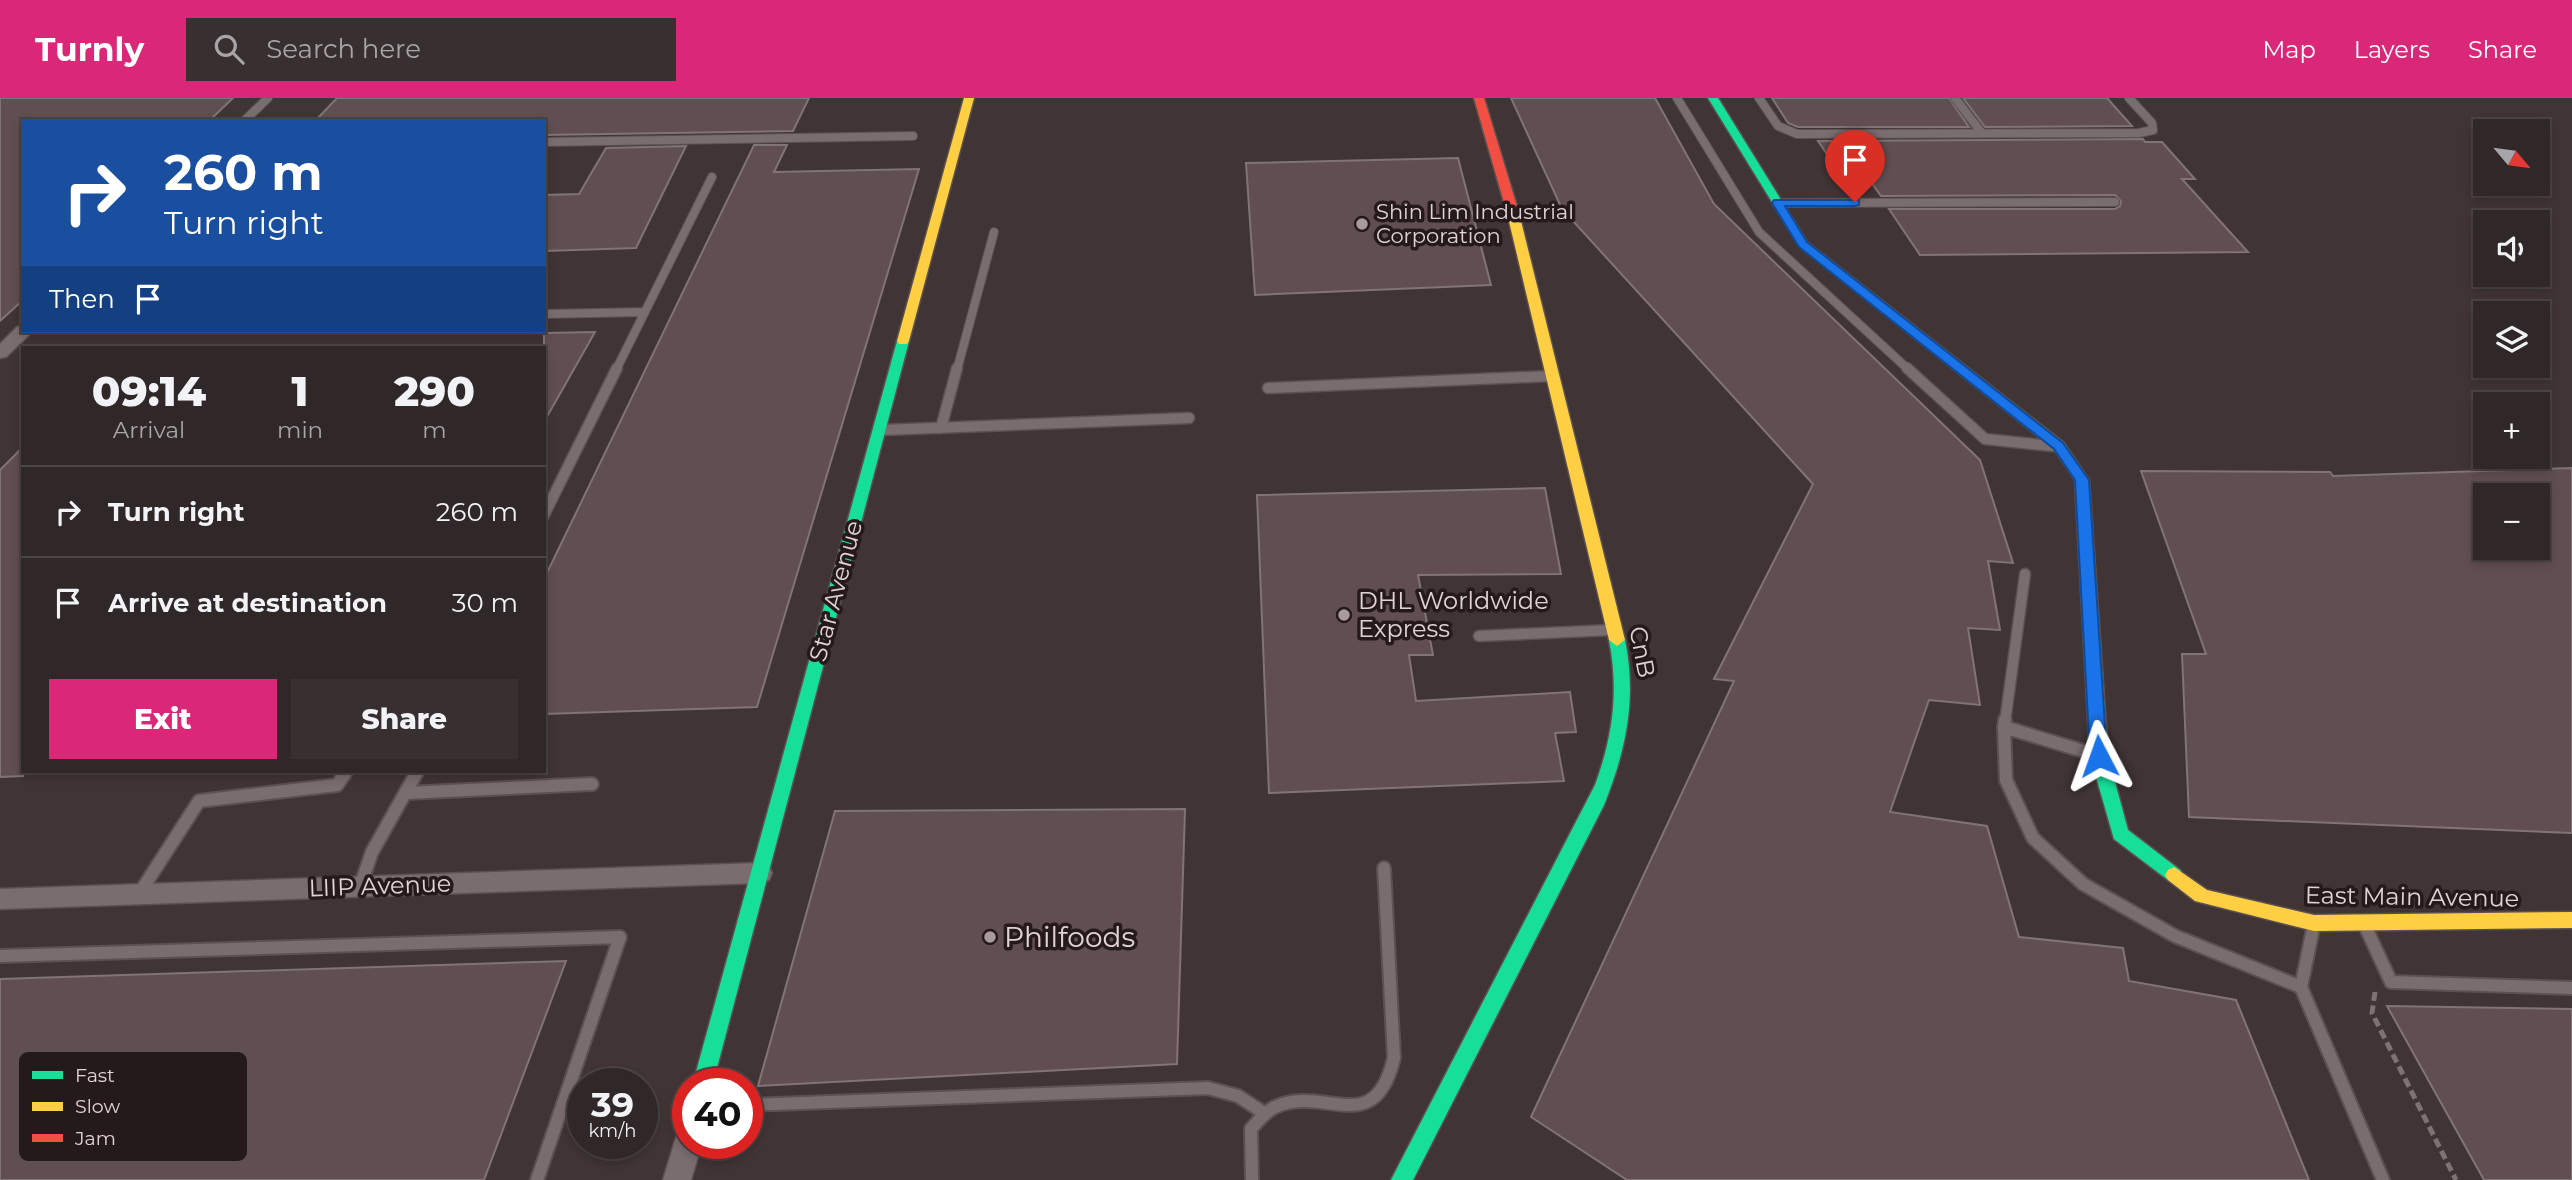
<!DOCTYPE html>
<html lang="en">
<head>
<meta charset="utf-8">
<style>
	:root { --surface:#302728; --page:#382f30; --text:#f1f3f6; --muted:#a8a5a8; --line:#4b4445; --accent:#db2777 }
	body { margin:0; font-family:Montserrat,sans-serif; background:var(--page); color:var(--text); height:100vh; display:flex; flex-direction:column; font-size:26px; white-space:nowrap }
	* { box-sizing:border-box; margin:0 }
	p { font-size:23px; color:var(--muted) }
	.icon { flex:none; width:38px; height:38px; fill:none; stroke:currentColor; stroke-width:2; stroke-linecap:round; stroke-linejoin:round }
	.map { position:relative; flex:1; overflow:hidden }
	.details { position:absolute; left:21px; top:248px; width:525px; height:427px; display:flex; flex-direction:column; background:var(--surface); border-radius:0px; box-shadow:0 4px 10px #0003,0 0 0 2px var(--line) }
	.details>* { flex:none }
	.guide { position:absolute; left:21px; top:21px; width:525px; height:214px; border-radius:0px; box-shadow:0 4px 10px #0003,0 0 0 2px var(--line); background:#1a4fa0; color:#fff; overflow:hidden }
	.needle { width:46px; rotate:119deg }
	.fabs { position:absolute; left:2473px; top:21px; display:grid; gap:14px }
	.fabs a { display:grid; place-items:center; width:77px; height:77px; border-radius:0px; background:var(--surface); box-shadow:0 4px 10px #0003,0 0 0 2px var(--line); font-size:35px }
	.speed { position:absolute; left:567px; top:970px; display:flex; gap:14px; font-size:35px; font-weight:700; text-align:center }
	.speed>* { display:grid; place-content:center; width:91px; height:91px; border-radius:50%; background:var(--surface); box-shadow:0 4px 10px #0003,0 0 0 2px var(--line); line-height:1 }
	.speed small { font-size:18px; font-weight:400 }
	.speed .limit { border:10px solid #d22; background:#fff; color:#111 }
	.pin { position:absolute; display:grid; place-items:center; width:60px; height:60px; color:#fff; margin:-72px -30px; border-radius:50% 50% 50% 0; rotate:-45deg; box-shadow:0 0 7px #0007 }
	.pin .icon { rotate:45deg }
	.me { position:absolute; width:77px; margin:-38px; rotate:356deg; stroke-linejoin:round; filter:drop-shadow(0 0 5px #0008) }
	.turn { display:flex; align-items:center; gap:24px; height:147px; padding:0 28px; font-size:32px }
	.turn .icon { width:91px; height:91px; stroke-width:2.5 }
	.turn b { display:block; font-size:49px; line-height:60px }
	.then { display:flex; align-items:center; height:66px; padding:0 28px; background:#0003; gap:14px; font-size:26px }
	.eta { display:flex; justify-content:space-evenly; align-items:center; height:119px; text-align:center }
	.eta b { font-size:42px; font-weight:800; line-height:49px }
	.action { display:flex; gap:14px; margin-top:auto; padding:14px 28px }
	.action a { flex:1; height:80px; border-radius:0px; background:var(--accent); color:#fff; font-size:28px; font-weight:800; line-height:80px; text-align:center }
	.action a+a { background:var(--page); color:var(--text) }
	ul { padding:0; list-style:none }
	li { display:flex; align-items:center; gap:21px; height:91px; padding:0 28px; border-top:2px solid var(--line) }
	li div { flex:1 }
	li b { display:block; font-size:26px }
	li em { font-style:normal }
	header { display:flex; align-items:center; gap:42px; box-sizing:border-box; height:98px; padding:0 35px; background:var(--accent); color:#fff }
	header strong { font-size:33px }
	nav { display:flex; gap:38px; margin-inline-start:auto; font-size:24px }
	.search { width:490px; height:63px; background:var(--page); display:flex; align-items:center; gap:18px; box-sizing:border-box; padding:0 24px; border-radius:0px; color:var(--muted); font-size:26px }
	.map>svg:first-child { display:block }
	.building { fill:#614e50; stroke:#807475; stroke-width:2; fill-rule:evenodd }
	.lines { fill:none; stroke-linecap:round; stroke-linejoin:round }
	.lane-far2-casing { stroke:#5c5152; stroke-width:10 }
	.lane-far1-casing { stroke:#5c5152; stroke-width:13 }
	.lane-casing { stroke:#5c5152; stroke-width:16 }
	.street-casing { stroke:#5c5152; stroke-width:3 }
	.fast-casing { stroke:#5c5152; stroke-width:3 }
	.slow-casing { stroke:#5c5152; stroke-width:3 }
	.jam-casing { stroke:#5c5152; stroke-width:3 }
	.path { stroke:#7d7274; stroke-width:5; stroke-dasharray:9 4.5; stroke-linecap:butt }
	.lane-far2 { stroke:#7a6d6f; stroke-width:8 }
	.lane-far1 { stroke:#7a6d6f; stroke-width:10 }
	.lane { stroke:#7a6d6f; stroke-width:12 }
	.street { fill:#7a6d6f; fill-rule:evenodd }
	.fast { fill:#16e098; fill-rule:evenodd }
	.slow { fill:#ffcf43; fill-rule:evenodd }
	.jam { fill:#f24e42; fill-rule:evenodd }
	.route { fill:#1a73e8; stroke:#114b97; stroke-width:2 }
	.poi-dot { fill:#a99b9c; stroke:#251a1b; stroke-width:2.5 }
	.labels { text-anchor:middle; stroke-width:7; stroke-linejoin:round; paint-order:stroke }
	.far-poi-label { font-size:21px; fill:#e2d2d3; stroke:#251a1b; text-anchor:start }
	.street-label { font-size:24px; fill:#e2d2d3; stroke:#251a1b }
	.poi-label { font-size:24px; fill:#e2d2d3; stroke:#251a1b; text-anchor:start }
	.near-poi-label { font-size:28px; fill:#e2d2d3; stroke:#251a1b; text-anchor:start }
	.key { fill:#251a1b; stroke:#5e5152; stroke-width:2 }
	.key-label { font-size:19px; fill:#e2d2d3 }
</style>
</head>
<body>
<header>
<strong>Turnly</strong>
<div class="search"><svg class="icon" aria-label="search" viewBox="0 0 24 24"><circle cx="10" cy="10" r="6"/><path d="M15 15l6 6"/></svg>Search here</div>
<nav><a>Map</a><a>Layers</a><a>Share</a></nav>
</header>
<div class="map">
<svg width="2572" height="1082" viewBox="0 0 2572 1082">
	<rect width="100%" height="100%" fill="#403435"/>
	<!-- building -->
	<path class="building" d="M0,0H233L209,23H23V202L0,223Z
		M337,0H809L793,33L544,37V23H315Z
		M1511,0H1655L1714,106L1980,362L2013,465L1988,463L2000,532L1968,530L1980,607L1929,602L1890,714L1987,728L2019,839L2123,850L2129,883L2236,902L2309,1082H1627L1531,1019L1734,583L1714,581L1813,386L1562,111Z
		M1772,0H1949L1969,29H1798L1788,25Z
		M1963,0H2107L2132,28L1985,29Z
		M2143,41L2145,44H2162L2195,81H2182L2248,154L1920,157L1889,111H2115L2120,108L2121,103L2115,97L1881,98L1868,80H1843L1818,43Z
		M754,47H787L774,74L919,71L757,609L544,616V481Z
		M686,48L636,150L544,153V97L579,96L606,50Z
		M1458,60L1491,187L1255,197L1246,65Z
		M595,234L544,324V235Z
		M23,349V678L0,679V372Z
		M2572,370V735L2189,719L2182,556H2206L2141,373L2330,374L2333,378ZM2485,397H2538V450H2485Z
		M1545,390L1561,476L1418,477L1433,557H1409L1416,603L1570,594L1576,634L1555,635L1564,683L1269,695L1257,397Z
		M1185,711L1177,966L758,988L835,713Z
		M566,863L484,1082H0V881Z
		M2387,908L2572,911V1082H2484Z"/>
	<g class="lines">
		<defs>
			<path id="lane-far2" d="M1677,0L1759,134L1909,272
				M1759,0L1778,28L1797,36L2139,35L2153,32L2152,25L2129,0
				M1955,0L1981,34
				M244,23L268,0
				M544,44L913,38
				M1778,105L2115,104
				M544,216L645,214
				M616,272L712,79
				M957,272L994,134"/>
			<path id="lane-far1" d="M1907,270L1985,341L2052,348
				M1268,290L1551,278
				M941,330L957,270
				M882,332L1189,320
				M544,417L617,270
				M1479,538L1612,532
				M2005,624L2025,476"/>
			<path id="lane" d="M2004,629L2005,622
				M2093,656L2004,629L2006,682L2033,740L2083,786L2175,838L2301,889L2383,1082
				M406,695L592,686
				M360,789L372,754L417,674
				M139,796L199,703L337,687L346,674
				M2366,830L2391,884L2572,890
				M0,858L620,839L537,1082
				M2301,889L2314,826
				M747,1007L1208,990L1238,998L1264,1015
				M1252,1082L1251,1031C1258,1023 1265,1014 1275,1009C1325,986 1374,1043 1394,960L1384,770"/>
			<path id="street" d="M23,228V233H31L29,237L6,259L0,260V246L17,229Z
				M760,765L769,768L772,775L769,782L760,785L0,811V791Z
				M688,1030V1045H702L691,1082H663L678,1033Z"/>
			<path id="fast" d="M1708,0H1718L1807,144L2064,345L2089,382L2108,658L2128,732L2180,772L2183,777L2180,782L2174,785L2168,782L2114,741L2090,658L2075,382L2054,351L1799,148Z
				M903,239L909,243L713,985H693L897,243Z
				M1617,536L1625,542C1637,601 1626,652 1604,707L1413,1082H1391L1595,687C1613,638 1619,593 1609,542Z"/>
			<path id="slow" d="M964,0H974L909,243L907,246H899L897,243Z
				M1513,112L1519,115L1625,542L1617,548L1609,542L1507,115Z
				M2174,769L2207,792L2314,817L2572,814V830L2314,833L2195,803L2168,782L2165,777L2168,772Z"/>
			<path id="jam" d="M1474,0H1484L1519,115L1517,117L1507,115Z"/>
		</defs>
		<!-- lane-far2 casing -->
		<use href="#lane-far2" class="lane-far2-casing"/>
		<!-- lane-far1 casing -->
		<use href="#lane-far1" class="lane-far1-casing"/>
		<!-- lane casing -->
		<use href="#lane" class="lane-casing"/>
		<!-- street casing -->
		<use href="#street" class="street-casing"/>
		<!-- fast casing -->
		<use href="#fast" class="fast-casing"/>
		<!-- slow casing -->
		<use href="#slow" class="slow-casing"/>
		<!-- jam casing -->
		<use href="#jam" class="jam-casing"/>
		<!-- path -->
		<path class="path" d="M2375,894L2372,915L2456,1082"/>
		<!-- lane-far2 -->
		<use href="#lane-far2" class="lane-far2"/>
		<!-- lane-far1 -->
		<use href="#lane-far1" class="lane-far1"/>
		<!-- lane -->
		<use href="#lane" class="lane"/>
		<!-- street -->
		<use href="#street" class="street"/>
		<!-- fast -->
		<use href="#fast" class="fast"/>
		<!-- slow -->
		<use href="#slow" class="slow"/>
		<!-- jam -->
		<use href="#jam" class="jam"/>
	</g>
	<!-- route -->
	<path class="route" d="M1774,102H1859V107L1855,108H1785L1807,144L2063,345L2089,382L2107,658L2105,663H2093L2090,658L2075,382L2054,351L1799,149L1772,105Z"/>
	<!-- markers -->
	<g class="poi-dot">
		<circle cx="1362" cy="126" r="7"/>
		<circle cx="1344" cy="517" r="7"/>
		<circle cx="990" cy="839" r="7"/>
	</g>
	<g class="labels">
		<!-- far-poi labels -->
		<g class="far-poi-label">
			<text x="1376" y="121">Shin Lim Industrial<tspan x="1376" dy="24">Corporation</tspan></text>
		</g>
		<!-- street labels -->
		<g class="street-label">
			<text transform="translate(836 493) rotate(-75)" y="8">Star Avenue</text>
			<text transform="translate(1642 554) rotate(79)" y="8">CnB</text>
			<text transform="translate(380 788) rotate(-2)" y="8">LIIP Avenue</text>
			<text transform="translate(2412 799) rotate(1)" y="8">East Main Avenue</text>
		</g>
		<!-- poi labels -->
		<g class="poi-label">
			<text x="1358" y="511">DHL Worldwide<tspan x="1358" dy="28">Express</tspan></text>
		</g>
		<!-- near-poi labels -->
		<g class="near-poi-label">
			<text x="1004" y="849">Philfoods</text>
		</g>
	</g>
	<!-- legend -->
	<rect x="18" y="953" width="230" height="111" rx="10" class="key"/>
	<rect x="32" y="973" width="31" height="8" fill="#16e098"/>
	<rect x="32" y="1004" width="31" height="9" fill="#ffcf43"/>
	<rect x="32" y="1036" width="31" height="8" fill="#f24e42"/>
	<g class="key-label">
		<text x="75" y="984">Fast</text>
		<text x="75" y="1015">Slow</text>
		<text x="75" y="1047">Jam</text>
	</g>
</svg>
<div class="fabs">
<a><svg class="needle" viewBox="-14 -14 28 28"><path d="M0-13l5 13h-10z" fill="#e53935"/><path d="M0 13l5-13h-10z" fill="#a8a5a8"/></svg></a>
<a><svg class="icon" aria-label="sound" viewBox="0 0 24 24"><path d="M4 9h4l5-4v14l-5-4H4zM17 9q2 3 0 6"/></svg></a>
<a><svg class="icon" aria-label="layers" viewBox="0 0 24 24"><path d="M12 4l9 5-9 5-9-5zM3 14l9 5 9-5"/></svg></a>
<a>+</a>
<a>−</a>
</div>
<div class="speed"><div>39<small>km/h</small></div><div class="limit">40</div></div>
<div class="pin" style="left:1855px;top:104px;background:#d93025"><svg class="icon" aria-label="arrive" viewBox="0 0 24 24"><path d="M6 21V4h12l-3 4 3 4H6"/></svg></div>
<svg class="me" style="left:2099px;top:658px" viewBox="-20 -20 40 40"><path d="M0-17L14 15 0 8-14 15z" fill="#1a73e8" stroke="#fff" stroke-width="4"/></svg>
<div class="guide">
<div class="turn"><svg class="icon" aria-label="right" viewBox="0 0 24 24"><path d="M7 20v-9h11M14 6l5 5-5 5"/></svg><div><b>260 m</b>Turn right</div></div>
<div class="then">Then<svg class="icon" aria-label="arrive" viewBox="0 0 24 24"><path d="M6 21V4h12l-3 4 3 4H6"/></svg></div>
</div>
<section class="details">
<div class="eta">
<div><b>09:14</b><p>Arrival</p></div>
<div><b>1</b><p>min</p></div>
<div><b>290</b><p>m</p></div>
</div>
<ul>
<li><svg class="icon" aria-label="right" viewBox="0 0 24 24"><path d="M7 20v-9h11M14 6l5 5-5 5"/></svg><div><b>Turn right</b></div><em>260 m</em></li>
<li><svg class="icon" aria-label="arrive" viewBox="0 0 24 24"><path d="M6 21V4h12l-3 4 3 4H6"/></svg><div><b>Arrive at destination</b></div><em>30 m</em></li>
</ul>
<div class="action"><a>Exit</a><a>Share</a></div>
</section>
</div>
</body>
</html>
